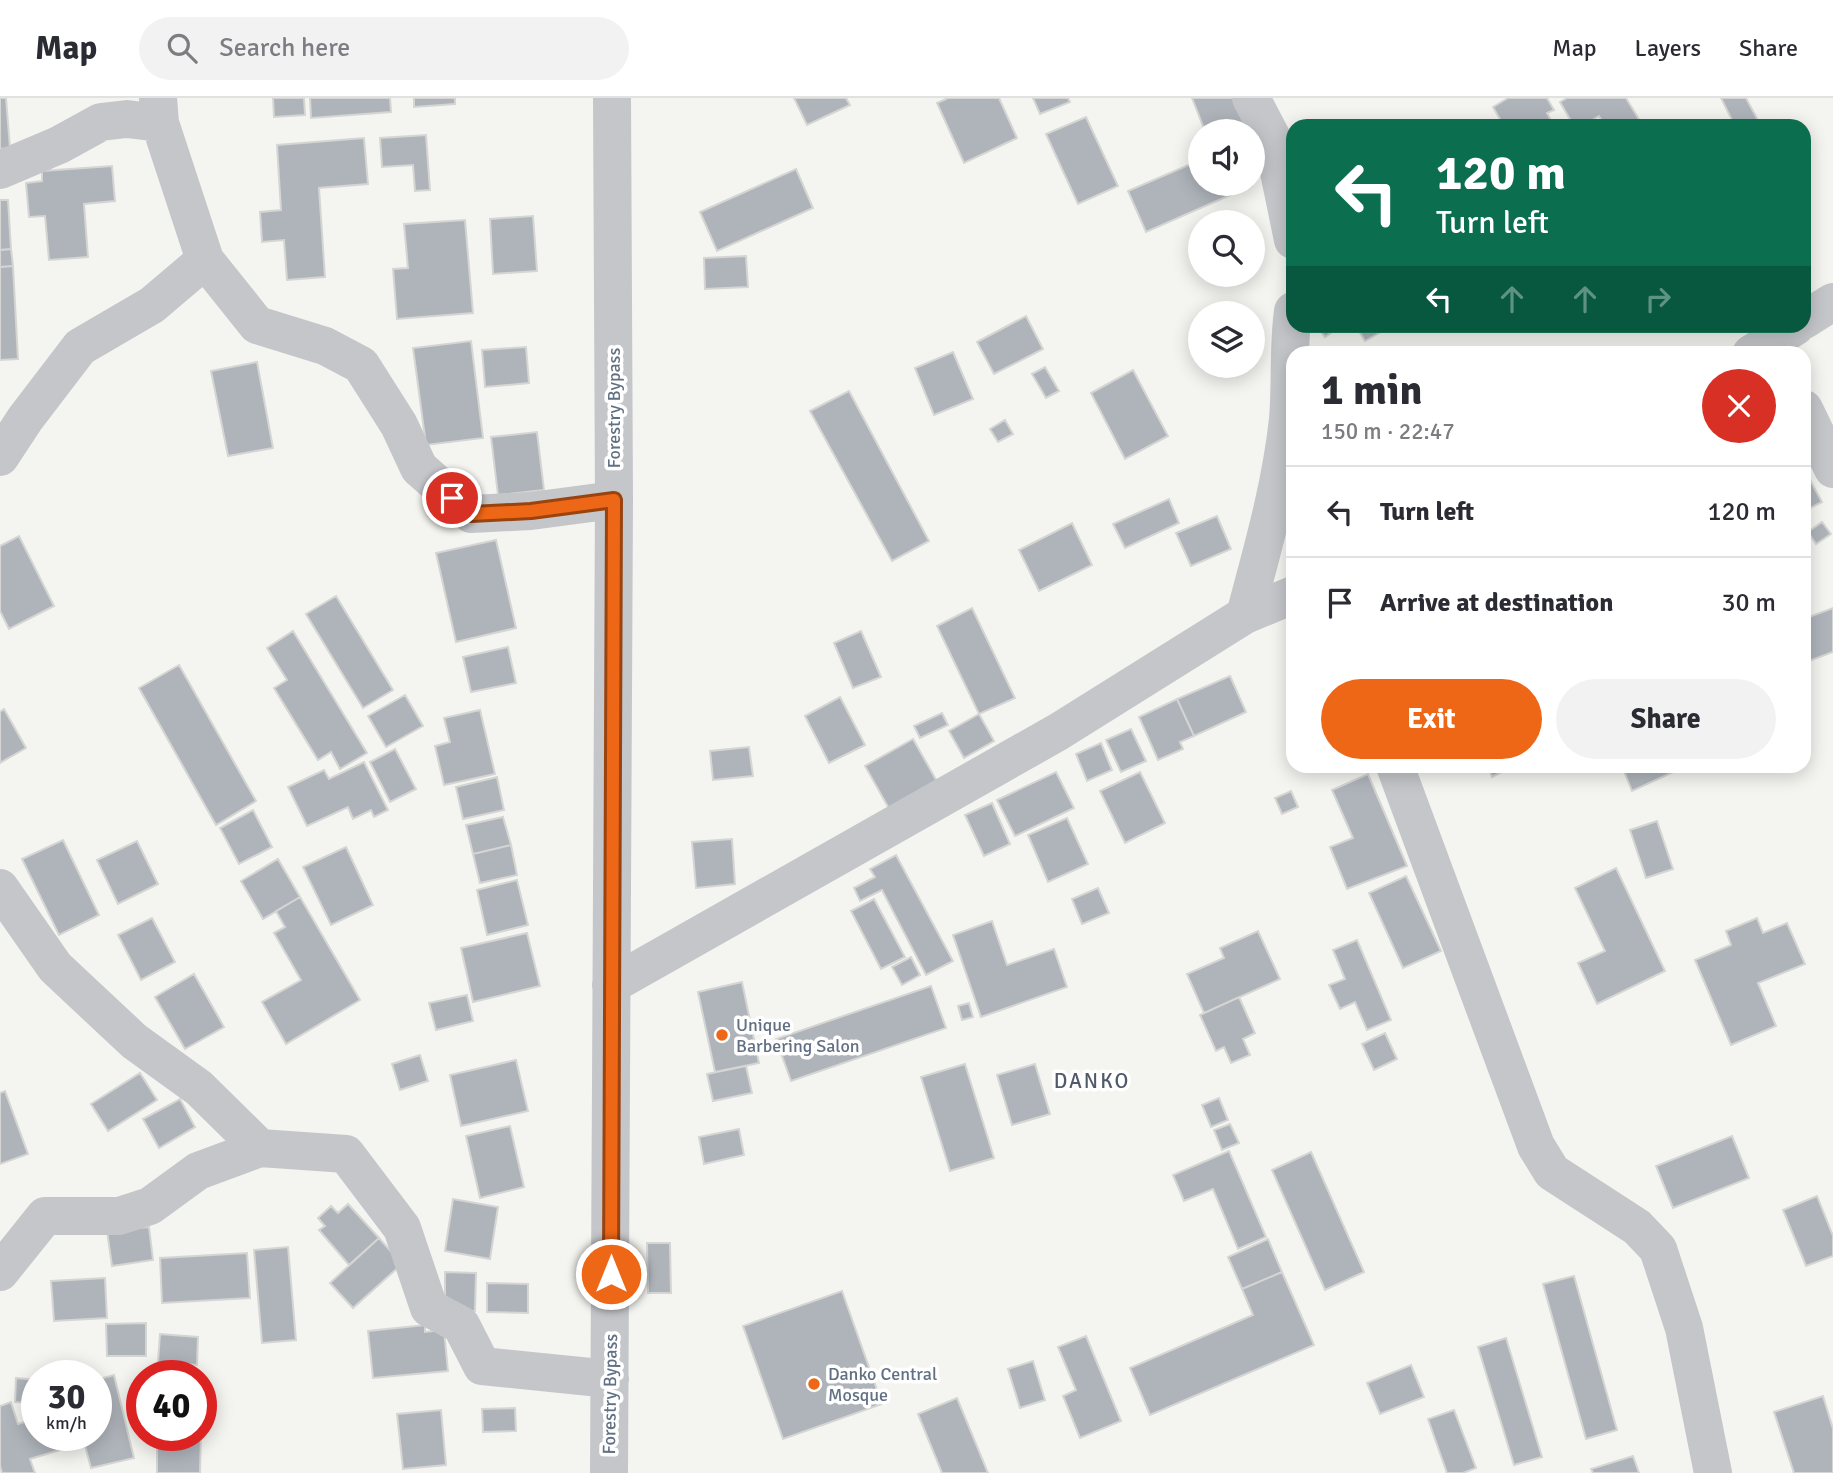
<!DOCTYPE html>
<html lang="en">
<head>
<meta charset="utf-8">
<style>
	:root { --surface:#fff; --page:#f2f2f3; --text:#2b2b33; --muted:#7c7c81; --line:#e1e1e2; --accent:#ee6717 }
	body { margin:0; font-family:Signika,sans-serif; background:var(--page); color:var(--text); height:100vh; display:flex; flex-direction:column; font-size:26px; white-space:nowrap }
	* { box-sizing:border-box; margin:0 }
	p { font-size:23px; color:var(--muted) }
	.icon { flex:none; width:38px; height:38px; fill:none; stroke:currentColor; stroke-width:2; stroke-linecap:round; stroke-linejoin:round }
	.map { position:relative; flex:1; overflow:hidden }
	.details { position:absolute; left:1286px; top:248px; width:525px; height:427px; display:flex; flex-direction:column; background:var(--surface); border-radius:21px; box-shadow:0 4px 18px #0003 }
	.details>* { flex:none }
	.banner { position:absolute; left:1286px; top:21px; width:525px; height:214px; border-radius:21px; box-shadow:0 4px 18px #0003; background:#0b6e4f; color:#fff; overflow:hidden }
	.buttons { position:absolute; left:1188px; top:21px; display:grid; gap:14px }
	.buttons a { display:grid; place-items:center; width:77px; height:77px; border-radius:50%; background:var(--surface); box-shadow:0 4px 18px #0003; font-size:35px }
	.speed { position:absolute; left:21px; top:1262px; display:flex; gap:14px; font-size:35px; font-weight:700; text-align:center }
	.speed>* { display:grid; place-content:center; width:91px; height:91px; border-radius:50%; background:var(--surface); box-shadow:0 4px 18px #0003; line-height:1 }
	.speed small { font-size:18px; font-weight:400 }
	.speed .limit { border:10px solid #d22; background:#fff; color:#111 }
	.pin { position:absolute; display:grid; place-items:center; width:60px; height:60px; color:#fff; margin:-30px; border:4px solid #fff; border-radius:50%; box-shadow:0 2px 7px #0007 }
	.me { position:absolute; width:77px; margin:-38px; rotate:0deg; stroke-linejoin:round; filter:drop-shadow(0 0 5px #0008) }
	.turn { display:flex; align-items:center; gap:24px; height:147px; padding:0 35px; font-size:32px }
	.turn .icon { width:91px; height:91px; stroke-width:2.5 }
	.turn b { display:block; font-size:49px; line-height:60px }
	.lanes { display:flex; align-items:center; height:66px; padding:0 35px; background:#0003; justify-content:center; gap:35px; direction:ltr }
	.lanes .off { opacity:.35 }
	.round { display:grid; place-items:center; flex:none; width:74px; height:74px; border-radius:37px; background:var(--page) }
	.overview { display:flex; align-items:center; justify-content:space-between; height:119px; padding:0 35px }
	h1 { font-size:42px; font-weight:700; line-height:52px }
	.action { display:flex; gap:14px; margin-top:auto; padding:14px 35px }
	.action a { flex:1; height:80px; border-radius:42px; background:var(--accent); color:#fff; font-size:28px; font-weight:700; line-height:80px; text-align:center }
	.action a+a { background:var(--page); color:var(--text) }
	ul { padding:0; list-style:none }
	li { display:flex; align-items:center; gap:21px; height:91px; padding:0 35px; border-top:2px solid var(--line) }
	li div { flex:1 }
	li b { display:block; font-size:26px }
	li em { font-style:normal }
	header { display:flex; align-items:center; gap:42px; box-sizing:border-box; height:98px; padding:0 35px; background:var(--surface); border-bottom:2px solid var(--line) }
	header strong { font-size:33px }
	nav { display:flex; gap:38px; margin-inline-start:auto; font-size:24px }
	.search { width:490px; height:63px; background:var(--page); display:flex; align-items:center; gap:18px; box-sizing:border-box; padding:0 24px; border-radius:38px; color:var(--muted); font-size:26px }
	.map>svg:first-child { display:block }
	.building { fill:#afb4bb; stroke:#d5d6d3; stroke-width:2 }
	.lines { fill:none; stroke-linecap:round; stroke-linejoin:round }
	.minor { stroke:#c4c6ca; stroke-width:38 }
	.route-casing { stroke:#9b430f; stroke-width:18 }
	.route { stroke:#ee6717; stroke-width:12 }
	.poi-dot { fill:#ee6717; stroke:#fff; stroke-width:2.5 }
	.labels { text-anchor:middle; stroke-width:7; stroke-linejoin:round; paint-order:stroke }
	.street-label { font-size:18px; fill:#627083; stroke:#fff }
	.poi-label { font-size:18px; fill:#627083; stroke:#fff; text-anchor:start }
	.quarter-label { font-size:21px; letter-spacing:2px; fill:#505a68; stroke:#fff }
</style>
</head>
<body>
<header>
<strong>Map</strong>
<div class="search"><svg class="icon" aria-label="search" viewBox="0 0 24 24"><circle cx="10" cy="10" r="6"/><path d="M15 15l6 6"/></svg>Search here</div>
<nav><a>Map</a><a>Layers</a><a>Share</a></nav>
</header>
<div class="map">
<svg width="1833" height="1375" viewBox="0 0 1833 1375">
	<rect width="100%" height="100%" fill="#f4f5f0"/>
	<!-- building -->
	<path class="building" d="M0,0H6L10,50L0,51Z
		M273,0H304L305,17L274,19Z
		M310,0H390L391,14L311,20Z
		M414,0H455V6L414,9Z
		M794,0H846L850,7L807,27Z
		M948,0H999L1017,40L964,65L937,5Z
		M1033,0H1068L1070,4L1040,16Z
		M1192,0H1237L1250,33H1205Z
		M1508,0H1547L1554,12L1547,15L1554,28H1504L1493,9Z
		M1567,0H1626L1643,28H1605L1599,18L1582,28H1574L1560,4Z
		M1721,0H1746L1761,28H1735Z
		M1086,19L1118,88L1078,106L1046,36Z
		M426,37L430,92L415,93L413,67L382,69L380,40Z
		M364,40L368,86L319,90L325,179L287,182L284,142L262,144L260,114L281,112L277,47Z
		M1200,62V86L1253,87L1146,134L1128,93Z
		M112,68L115,103L84,106L88,159L49,162L45,118L29,119L26,85L42,83V73Z
		M796,71L813,110L717,153L700,114Z
		M0,102H8L11,151L0,152Z
		M533,118L537,173L493,176L490,121Z
		M465,122L473,215L397,221L393,171L408,170L404,126Z
		M11,151L13,168L0,169V152Z
		M746,158L748,189L705,191L704,160Z
		M13,168L18,261L0,262V169Z
		M1026,218L1043,251L994,276L977,244Z
		M1317,228H1341L1325,239Z
		M1356,228H1391L1365,243Z
		M471,243L483,340L426,347L413,250Z
		M526,249L529,285L485,289L482,252Z
		M953,254L973,301L934,317L915,270Z
		M257,264L273,350L228,358L211,273Z
		M1045,269L1059,293L1046,300L1032,276Z
		M1133,272L1168,338L1125,361L1091,295Z
		M849,293L929,443L892,463L810,313Z
		M1005,322L1013,336L998,344L990,331Z
		M537,334L544,392L498,397L491,339Z
		M1804,371L1822,404L1804,413Z
		M1169,401L1179,425L1125,450L1113,426Z
		M1217,418L1231,451L1191,468L1176,435Z
		M1822,424L1831,436L1816,446L1808,434Z
		M1072,425L1092,467L1039,493L1019,452Z
		M19,438L54,508L9,531L0,513V448Z
		M496,442L516,530L456,544L436,455Z
		M336,498L393,592L363,610L306,516Z
		M972,510L1015,600L979,616L937,528Z
		M1833,510V554L1809,563L1804,550V521Z
		M293,533L367,655L340,671L331,654L318,662L274,590L287,582L267,550Z
		M861,533L881,579L853,590L834,545Z
		M508,549L516,585L471,594L463,559Z
		M179,567L256,703L216,727L139,590Z
		M1230,578L1246,614L1194,638L1177,601Z
		M405,597L423,628L386,649L368,618Z
		M840,599L865,647L829,665L805,618Z
		M1177,601L1194,638L1180,644L1183,651L1158,662L1139,619Z
		M4,611L26,650L0,665V614Z
		M480,612L495,676L444,687L435,648L450,644L444,620Z
		M942,615L948,627L920,640L914,628Z
		M979,616L994,643L964,660L949,633Z
		M1131,631L1146,663L1121,674L1106,642Z
		M913,641L939,687L891,714L865,668Z
		M1101,645L1112,672L1087,683L1076,656Z
		M749,649L753,678L713,682L710,653Z
		M395,651L416,691L390,704L370,664Z
		M364,664L388,712L374,719L371,712L353,721L348,709L307,728L288,689L324,672L329,681Z
		M1488,668H1513L1492,679Z
		M1622,668H1684V669L1632,693Z
		M1056,674L1074,710L1015,738L997,702Z
		M1140,674L1165,725L1125,745L1100,693Z
		M1368,676L1407,768L1347,791L1330,749L1353,740L1332,692Z
		M497,679L504,712L463,721L456,689Z
		M1291,693L1298,709L1282,716L1275,700Z
		M992,705L1010,746L984,758L965,717Z
		M253,712L272,749L239,766L220,730Z
		M503,719L511,747L473,756L466,727Z
		M1067,720L1088,766L1048,784L1028,737Z
		M1657,723L1673,771L1646,780L1630,732Z
		M732,741L735,786L696,790L692,744Z
		M63,742L99,817L59,837L22,761Z
		M137,743L158,786L118,806L97,762Z
		M511,747L517,777L480,785L473,756Z
		M346,749L373,807L331,827L303,769Z
		M896,757L953,863L926,877L882,792L860,803L854,790L875,779L870,771Z
		M278,761L300,799L263,821L241,783Z
		M1616,770L1665,873L1597,906L1578,865L1605,853L1575,790Z
		M1406,778L1441,853L1403,870L1369,795Z
		M517,782L528,827L487,837L477,792Z
		M1098,790L1109,815L1082,826L1072,801Z
		M300,799L360,902L286,946L262,904L301,882L274,835L285,829L276,813Z
		M874,801L905,859L881,871L851,813Z
		M152,820L175,864L141,882L118,837Z
		M1757,820L1763,835L1787,825L1805,866L1758,885L1776,928L1731,947L1695,862L1731,847L1726,833Z
		M992,823L1007,867L1054,851L1067,889L981,919L953,837Z
		M1258,833L1280,881L1204,915L1187,876L1224,860L1220,850Z
		M527,835L540,888L473,904L461,850Z
		M1357,842L1391,922L1367,932L1355,904L1340,911L1329,887L1345,881L1333,852Z
		M911,859L920,877L902,887L892,869Z
		M194,876L224,929L185,951L155,899Z
		M742,884L759,965L715,974L698,894Z
		M931,888L946,930L791,983L776,941Z
		M467,897L473,923L436,932L429,905Z
		M1239,899L1255,935L1243,941L1250,957L1231,965L1224,949L1216,953L1200,917Z
		M969,905L973,919L962,922L958,908Z
		M1385,935L1397,961L1374,972L1362,946Z
		M420,957L428,983L400,992L392,966Z
		M516,962L528,1013L461,1028L450,977Z
		M965,966L994,1060L950,1073L921,979Z
		M1035,966L1050,1016L1012,1027L997,977Z
		M746,968L752,995L713,1003L707,976Z
		M140,975L157,1002L108,1033L91,1006Z
		M5,993L28,1056L0,1066V995Z
		M1219,1000L1228,1022L1211,1029L1202,1007Z
		M180,1001L195,1029L159,1050L143,1021Z
		M1230,1026L1239,1045L1222,1052L1214,1032Z
		M510,1028L524,1089L480,1100L466,1038Z
		M739,1031L744,1057L704,1066L699,1039Z
		M1732,1038L1749,1080L1673,1110L1656,1068Z
		M1229,1053L1266,1139L1238,1151L1213,1091L1184,1103L1173,1077Z
		M1311,1054L1364,1174L1325,1192L1272,1072Z
		M1817,1098L1833,1138V1158L1806,1168L1783,1112Z
		M453,1101L498,1109L490,1161L445,1153Z
		M348,1106L379,1140L349,1167L319,1132L325,1128L318,1120L331,1108L338,1115Z
		M149,1129L153,1162L112,1168L107,1133Z
		M379,1140L402,1166L353,1210L330,1185Z
		M1268,1141L1282,1174L1242,1191L1228,1159Z
		M647,1145H670L671,1195H648Z
		M288,1149L296,1242L262,1245L254,1152Z
		M247,1155L250,1200L162,1205L160,1160Z
		M445,1174L476,1175L475,1213L445,1212Z
		M1282,1174L1314,1247L1150,1317L1130,1270L1253,1217L1242,1191Z
		M1574,1178L1617,1332L1586,1341L1543,1186Z
		M105,1180L107,1220L54,1223L51,1183Z
		M487,1185L528,1186V1215L487,1214Z
		M842,1193L882,1306L783,1341L743,1228Z
		M146,1225V1258H107L106,1226Z
		M425,1227V1234L444,1232L448,1273L373,1280L368,1233Z
		M160,1236L198,1239L197,1267L158,1264Z
		M1086,1238L1121,1323L1080,1340L1063,1298L1076,1292L1058,1249Z
		M1506,1240L1542,1359L1514,1367L1478,1249Z
		M1033,1263L1045,1302L1020,1310L1008,1271Z
		M1411,1267L1424,1299L1380,1316L1367,1285Z
		M114,1277L134,1360L91,1370L85,1348L69,1352L66,1337H96V1282Z
		M16,1280L37,1282V1305L15,1304Z
		M1823,1298L1833,1331V1375H1794L1774,1314Z
		M957,1300L988,1375H942L918,1316Z
		M11,1304L18,1326L37,1320V1337H56L60,1352L30,1361L35,1375H2L0,1368V1308Z
		M515,1310L516,1333L483,1334L482,1311Z
		M441,1312L446,1367L403,1371L397,1316Z
		M1454,1312L1476,1370L1463,1375H1447L1428,1321Z
		M157,1337H201L200,1375H157Z
		M1633,1358L1639,1375H1593L1591,1371Z"/>
	<g class="lines">
		<!-- minor -->
		<path class="minor" d="M158,0L160,25L205,162L257,227L325,248L361,267L399,327L419,370L471,416L531,413L614,402
			M1251,0L1272,40L1293,142
			M0,72L59,47L101,24L127,21L160,25
			M1804,222L1833,204
			M1751,256L1796,228
			M1804,311L1833,371
			M0,359L25,321L80,249L152,207L205,162
			M1245,517C1262,453 1281,388 1288,321C1291,285 1288,249 1293,213
			M1395,668L1536,1048L1552,1074L1637,1129L1658,1151L1684,1230L1713,1375
			M0,790L55,869L134,943L199,990L260,1050
			M611,887L1058,634L1245,517L1293,497
			M0,1174L45,1118H119L150,1108L198,1073L260,1050L346,1056L402,1130L429,1210L461,1227L482,1268L610,1281
			M609,1375L614,402L612,0"/>
	</g>
	<g class="lines">
		<defs>
			<path id="route" d="M452,400L471,416L531,413L614,402L611,1176"/>
		</defs>
		<!-- route casing -->
		<use href="#route" class="route-casing"/>
		<!-- route -->
		<use href="#route" class="route"/>
	</g>
	<!-- markers -->
	<g class="poi-dot">
		<circle cx="722" cy="937" r="7"/>
		<circle cx="814" cy="1286" r="7"/>
	</g>
	<g class="labels">
		<!-- street labels -->
		<g class="street-label">
			<text transform="translate(614 310) rotate(-90)" y="6">Forestry Bypass</text>
			<text transform="translate(610 1296) rotate(-89)" y="6">Forestry Bypass</text>
		</g>
		<!-- poi labels -->
		<g class="poi-label">
			<text x="736" y="933">Unique<tspan x="736" dy="21">Barbering Salon</tspan></text>
			<text x="828" y="1282">Danko Central<tspan x="828" dy="21">Mosque</tspan></text>
		</g>
		<!-- quarter labels -->
		<g class="quarter-label">
			<text x="1092" y="990">DANKO</text>
		</g>
	</g>
</svg>
<div class="buttons">
<a><svg class="icon" aria-label="sound" viewBox="0 0 24 24"><path d="M4 9h4l5-4v14l-5-4H4zM17 9q2 3 0 6"/></svg></a>
<a><svg class="icon" aria-label="search" viewBox="0 0 24 24"><circle cx="10" cy="10" r="6"/><path d="M15 15l6 6"/></svg></a>
<a><svg class="icon" aria-label="layers" viewBox="0 0 24 24"><path d="M12 4l9 5-9 5-9-5zM3 14l9 5 9-5"/></svg></a>
</div>
<div class="speed"><div>30<small>km/h</small></div><div class="limit">40</div></div>
<div class="pin" style="left:452px;top:400px;background:#d93025"><svg class="icon" aria-label="arrive" viewBox="0 0 24 24"><path d="M6 21V4h12l-3 4 3 4H6"/></svg></div>
<svg class="me" style="left:611px;top:1176px" viewBox="-20 -20 40 40"><circle r="17" fill="#ee6717" stroke="#fff" stroke-width="3"/><path d="M0-11L8 9 0 5-8 9z" fill="#fff"/></svg>
<div class="banner">
<div class="turn"><svg class="icon" aria-label="left" viewBox="0 0 24 24"><path d="M17 20v-9H6M10 6l-5 5 5 5"/></svg><div><b>120 m</b>Turn left</div></div>
<div class="lanes"><svg class="icon" aria-label="left" viewBox="0 0 24 24"><path d="M17 20v-9H6M10 6l-5 5 5 5"/></svg><svg class="icon off" aria-label="ahead" viewBox="0 0 24 24"><path d="M12 20V5M6 11l6-6 6 6"/></svg><svg class="icon off" aria-label="ahead" viewBox="0 0 24 24"><path d="M12 20V5M6 11l6-6 6 6"/></svg><svg class="icon off" aria-label="right" viewBox="0 0 24 24"><path d="M7 20v-9h11M14 6l5 5-5 5"/></svg></div>
</div>
<section class="details">
<div class="overview"><div><h1>1 min</h1><p>150 m · 22:47</p></div><a class="round" style="background:#d93025;color:#fff"><svg class="icon" aria-label="close" viewBox="0 0 24 24"><path d="M6 6l12 12M18 6L6 18"/></svg></a></div>
<ul>
<li><svg class="icon" aria-label="left" viewBox="0 0 24 24"><path d="M17 20v-9H6M10 6l-5 5 5 5"/></svg><div><b>Turn left</b></div><em>120 m</em></li>
<li><svg class="icon" aria-label="arrive" viewBox="0 0 24 24"><path d="M6 21V4h12l-3 4 3 4H6"/></svg><div><b>Arrive at destination</b></div><em>30 m</em></li>
</ul>
<div class="action"><a>Exit</a><a>Share</a></div>
</section>
</div>
</body>
</html>
